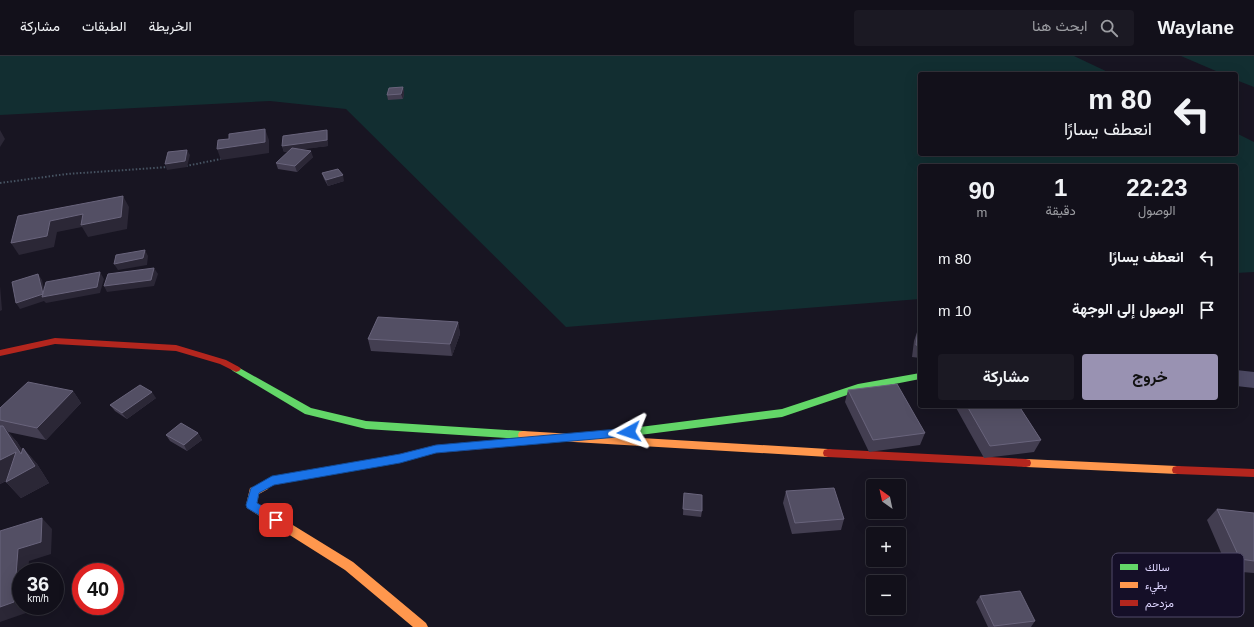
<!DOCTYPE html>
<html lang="ar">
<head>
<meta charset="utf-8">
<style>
	:root { --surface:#12101a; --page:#1b1923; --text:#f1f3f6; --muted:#9c9da2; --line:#313039; --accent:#9992b2 }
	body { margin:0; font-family:Arial,Vazirmatn,sans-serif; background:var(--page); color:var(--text); direction:rtl; height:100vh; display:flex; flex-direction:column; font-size:15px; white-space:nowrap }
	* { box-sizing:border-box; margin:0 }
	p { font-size:13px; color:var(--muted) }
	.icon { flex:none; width:22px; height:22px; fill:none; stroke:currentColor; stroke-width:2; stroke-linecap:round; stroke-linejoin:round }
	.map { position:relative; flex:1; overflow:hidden; direction:ltr }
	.side { position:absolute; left:918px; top:108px; width:320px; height:244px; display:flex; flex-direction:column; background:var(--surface); border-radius:4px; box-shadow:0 4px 16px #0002,0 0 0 1px var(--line); direction:rtl }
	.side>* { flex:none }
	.banner { position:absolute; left:918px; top:16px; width:320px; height:84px; border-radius:4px; box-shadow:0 4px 16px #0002,0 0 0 1px var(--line); direction:rtl; background:#12101a; color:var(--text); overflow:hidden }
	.needle { width:26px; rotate:327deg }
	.fabs { position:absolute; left:866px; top:423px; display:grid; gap:8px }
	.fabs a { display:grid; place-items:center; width:40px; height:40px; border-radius:4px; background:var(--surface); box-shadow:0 4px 16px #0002,0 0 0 1px var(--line); font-size:20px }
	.speed { position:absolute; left:12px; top:507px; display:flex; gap:8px; font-size:20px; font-weight:700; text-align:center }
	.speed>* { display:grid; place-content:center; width:52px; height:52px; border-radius:50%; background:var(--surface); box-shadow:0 4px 16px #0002,0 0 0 1px var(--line); line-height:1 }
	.speed small { font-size:10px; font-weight:400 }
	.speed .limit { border:6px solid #d22; background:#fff; color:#111 }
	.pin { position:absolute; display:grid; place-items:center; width:34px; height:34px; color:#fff; margin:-17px; border-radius:8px; box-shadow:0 2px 6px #0006 }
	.me { position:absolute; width:44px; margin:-22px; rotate:265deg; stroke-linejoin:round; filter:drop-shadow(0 0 3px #0008) }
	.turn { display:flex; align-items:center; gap:14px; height:84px; padding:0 20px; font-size:18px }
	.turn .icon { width:52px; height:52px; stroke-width:2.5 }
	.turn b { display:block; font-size:28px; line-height:34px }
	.eta { display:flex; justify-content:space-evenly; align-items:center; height:68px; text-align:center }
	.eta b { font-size:24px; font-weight:700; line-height:28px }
	.primary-button { display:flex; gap:8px; margin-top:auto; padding:8px 20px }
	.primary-button a { flex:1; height:46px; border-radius:4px; background:var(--accent); color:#111; font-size:16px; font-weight:700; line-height:46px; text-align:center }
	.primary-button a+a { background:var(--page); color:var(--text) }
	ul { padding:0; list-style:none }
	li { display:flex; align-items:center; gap:12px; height:52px; padding:0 20px }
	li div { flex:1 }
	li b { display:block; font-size:15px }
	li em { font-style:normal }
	header { display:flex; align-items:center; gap:24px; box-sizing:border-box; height:56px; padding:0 20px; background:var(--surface); border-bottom:1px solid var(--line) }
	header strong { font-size:19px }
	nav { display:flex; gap:22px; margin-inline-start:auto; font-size:14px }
	.search { width:280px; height:36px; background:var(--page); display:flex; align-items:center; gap:10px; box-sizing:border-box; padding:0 14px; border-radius:4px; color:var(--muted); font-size:15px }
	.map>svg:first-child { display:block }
	.green { fill:#122e31 }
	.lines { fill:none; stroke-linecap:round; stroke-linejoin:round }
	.path { stroke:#475463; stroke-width:2; stroke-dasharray:1.5 2; stroke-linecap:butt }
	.street { fill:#4c4963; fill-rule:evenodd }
	.fast { fill:#63d668; fill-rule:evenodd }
	.slow { fill:#ff974d; fill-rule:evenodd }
	.jam { fill:#b3261e; fill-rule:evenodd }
	.wall { fill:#433e51 }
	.shaded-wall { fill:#2b2736 }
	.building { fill:#534f64; stroke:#69647c }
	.route { fill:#1a73e8; stroke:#114b97 }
	.key { fill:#150f28; stroke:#514b68; stroke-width:1 }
	.key-label { font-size:11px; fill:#ded6ff }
</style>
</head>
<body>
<header>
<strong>Waylane</strong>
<div class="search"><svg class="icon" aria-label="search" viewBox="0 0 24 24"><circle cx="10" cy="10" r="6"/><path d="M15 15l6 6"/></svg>ابحث هنا</div>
<nav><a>الخريطة</a><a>الطبقات</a><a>مشاركة</a></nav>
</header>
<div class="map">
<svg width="1254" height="571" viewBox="0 0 1254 571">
	<rect width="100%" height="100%" fill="#181522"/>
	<!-- green -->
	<path class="green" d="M0,0H1074L1112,18H920V98H1236V77L1254,86V216L1236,217V110H920V243L566,271L346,53L270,45L0,59Z
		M1181,0H1254V31L1236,24V18H1223Z"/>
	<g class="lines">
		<!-- path -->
		<path class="path" d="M186,110L221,103
			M0,127L67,118L169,111"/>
		<!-- street -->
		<path class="street" d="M1236,314L1254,316V332L1236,330Z"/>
		<!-- fast -->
		<path class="fast" d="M236,310L311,352L366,365L523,375L527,376L528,379L527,382L523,383L366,373L305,358L233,315L231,313L233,311Z
			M920,317V323L859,335L782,361L632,380L628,379L627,376L628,373L632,372L782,353L858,328Z"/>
		<!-- slow -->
		<path class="slow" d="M523,375L828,393L832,394L833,397L832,400L828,401L523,383L519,382L518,379L519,376Z
			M1026,403L1177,410L1181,411L1182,414L1181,417L1177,418L1026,411L1022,410L1021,407L1022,404Z
			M264,426L268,427L269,430L268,433L259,438L257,447L353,506L426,567L428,571H413L345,514L247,452L246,449L250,432Z"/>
		<!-- jam -->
		<path class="jam" d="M55,282L176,289L226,304L239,311L241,313L239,315L236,316L220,308L176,295L55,288L0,300V294Z
			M496,384L500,385L501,388L500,391L496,392L436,397L400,406L274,429L264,434L260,433L259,430L260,427L272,421L400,398L436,389Z
			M828,393L1026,403L1030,404L1031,407L1030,410L1026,411L828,401L824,400L823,397L824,394Z
			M1177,410L1254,413V421L1177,418L1173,417L1172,414L1173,411Z"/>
	</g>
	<!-- wall -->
	<path class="wall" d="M403,31L404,37L403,43L388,44L387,39Z
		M328,80V90L300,93L313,101L297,116L278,113L276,107L290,95L284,96L282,90Z
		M322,117L344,125L328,130L324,123Z
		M458,266L460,278L452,300L371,295L368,283Z
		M918,273L920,274V302L912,301L914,285Z
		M848,334L925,377L920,389L869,396L845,346Z
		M73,335L81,347L46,384L8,376L17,386L22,394L23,392L37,408L49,427L21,442L6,426V425L0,428V352Z
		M156,342L127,363L115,355L110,349Z
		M955,350H1019L1041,384L1034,396L984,402Z
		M198,377L202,384L187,395L170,385L166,379Z
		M786,435L844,463L841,474L792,478L783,447Z
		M684,437L702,455L701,461L683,459Z
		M1217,453L1254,457V517L1229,515L1207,464Z
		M980,540L1035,565L1031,571H988L976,546Z"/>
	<!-- shaded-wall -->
	<path class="shaded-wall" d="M403,31L404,37L403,43L401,38Z
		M265,73L269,84V97L221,104L217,93Z
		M0,74L5,83L0,91Z
		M327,74L328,80V90L284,96L282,90Z
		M187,94L190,99L187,111L167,114L165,108Z
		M311,95L313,101L297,116L295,110Z
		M343,119L344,125L328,130L326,124Z
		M123,140L129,151L127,173L88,181L82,171L57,176L54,191L19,199L11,187L50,165L83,158Z
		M145,194L148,200L147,209L118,214L114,208Z
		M154,212L158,218L154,230L107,236L104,230Z
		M100,216L104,223L100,237L46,247L44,245L20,253L16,247L38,218L42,224L46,241Z
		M0,230L2,254L0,255Z
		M458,266L460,278L452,300L450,288Z
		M73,335L81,347L46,384L37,372Z
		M152,336L156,342L127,363L122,357Z
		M3,370L17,386L33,411L23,392L37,408L49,427L21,442L6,426L21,398Z
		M198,377L202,384L187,395L184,389Z
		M16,396L30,412L0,428V404Z
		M42,462L52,473L51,498L29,505L28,516H21V550H26V557L0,566V551L18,493Z"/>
	<!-- building -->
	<path class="building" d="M403,31L401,38L387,39L389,32Z
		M265,73V86L217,93L218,84L229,83V78Z
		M327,74V84L282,90L283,80Z
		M292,92L311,95L295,110L276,107Z
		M187,94L185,105L165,108L168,96Z
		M338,113L343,119L326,124L322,117Z
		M123,140L121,161L81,169L83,158L50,165L47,180L11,187L18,160Z
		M145,194L143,202L114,208L116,199Z
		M154,212L151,224L104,230L108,218Z
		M100,216L97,231L42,241L46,226Z
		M38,218L43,238L16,247L12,226Z
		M378,261L458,266L450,288L368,283Z
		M918,273L920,274V290L916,289Z
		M28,326L73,335L37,372L0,364V352Z
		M897,328L925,377L873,384L848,334Z
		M140,329L152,336L122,357L110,349Z
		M967,350H1019L1041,384L990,390Z
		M181,367L198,377L184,389L166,379Z
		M0,370H3L21,398L23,392L35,410L6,426L16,396L0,404Z
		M834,432L844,463L795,467L786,435Z
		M684,437L702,439V455L683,453Z
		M1217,453L1254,457V505L1240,503Z
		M42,462L41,486L18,493L14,546L0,551V475Z
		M1020,535L1035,565L994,570L980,540Z"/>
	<!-- route -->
	<path class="route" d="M629,372L632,373L634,376L632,379L629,380L436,397L400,407L274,429L259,437L257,447L280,461L281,464L280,468L276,469L247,452L246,449L251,432L272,420L400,398L436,389Z"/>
	<!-- legend -->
	<rect x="1112" y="497" width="132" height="64" rx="6" class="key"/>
	<rect x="1120" y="508" width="18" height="6" fill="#63d668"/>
	<rect x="1120" y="526" width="18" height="6" fill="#ff974d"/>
	<rect x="1120" y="544" width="18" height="6" fill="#b3261e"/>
	<g class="key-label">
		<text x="1145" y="515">سالك</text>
		<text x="1145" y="533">بطيء</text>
		<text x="1145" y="551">مزدحم</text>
	</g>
</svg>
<div class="fabs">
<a><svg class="needle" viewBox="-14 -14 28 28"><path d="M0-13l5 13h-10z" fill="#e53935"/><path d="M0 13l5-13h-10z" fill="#9c9da2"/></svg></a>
<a>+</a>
<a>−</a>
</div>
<div class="speed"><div>36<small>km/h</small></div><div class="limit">40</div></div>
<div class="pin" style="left:276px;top:464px;background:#d93025"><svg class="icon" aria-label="arrive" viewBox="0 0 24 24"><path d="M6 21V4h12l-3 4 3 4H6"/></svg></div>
<svg class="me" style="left:629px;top:376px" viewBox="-20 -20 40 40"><path d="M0-17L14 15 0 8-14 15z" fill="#1a73e8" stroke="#fff" stroke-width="4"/></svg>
<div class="banner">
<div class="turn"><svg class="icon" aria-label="left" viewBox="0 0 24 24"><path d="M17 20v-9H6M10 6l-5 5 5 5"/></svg><div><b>80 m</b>انعطف يسارًا</div></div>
</div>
<section class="side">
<div class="eta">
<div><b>22:23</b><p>الوصول</p></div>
<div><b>1</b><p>دقيقة</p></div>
<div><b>90</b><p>m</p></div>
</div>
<ul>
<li><svg class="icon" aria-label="left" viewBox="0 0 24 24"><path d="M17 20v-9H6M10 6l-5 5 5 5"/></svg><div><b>انعطف يسارًا</b></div><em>80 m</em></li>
<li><svg class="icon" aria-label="arrive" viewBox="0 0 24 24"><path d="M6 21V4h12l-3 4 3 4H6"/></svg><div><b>الوصول إلى الوجهة</b></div><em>10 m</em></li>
</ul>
<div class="primary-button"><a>خروج</a><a>مشاركة</a></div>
</section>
</div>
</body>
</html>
